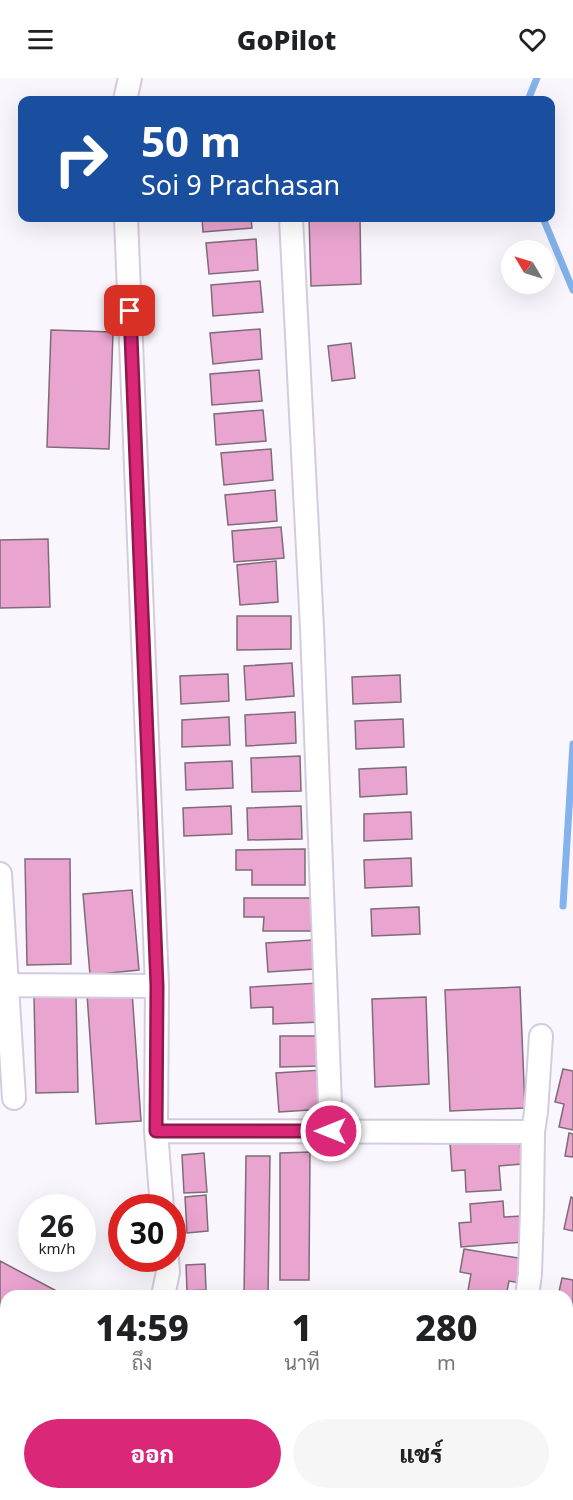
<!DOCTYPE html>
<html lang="th">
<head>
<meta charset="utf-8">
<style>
	:root { --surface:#fff; --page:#f6f6f6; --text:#202124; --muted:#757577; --accent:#db2777 }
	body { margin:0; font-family:"Noto Sans",Sarabun,sans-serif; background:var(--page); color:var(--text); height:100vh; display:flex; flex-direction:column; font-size:22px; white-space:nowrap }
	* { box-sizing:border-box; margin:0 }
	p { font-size:20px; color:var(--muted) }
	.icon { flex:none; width:33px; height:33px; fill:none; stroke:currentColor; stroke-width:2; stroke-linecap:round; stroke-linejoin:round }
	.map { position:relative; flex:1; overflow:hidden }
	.drawer { position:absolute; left:0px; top:1212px; width:573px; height:210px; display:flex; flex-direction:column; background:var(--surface); border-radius:18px 18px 0 0; box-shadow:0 6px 24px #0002 }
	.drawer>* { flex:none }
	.hud { position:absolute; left:18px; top:18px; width:537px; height:126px; border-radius:12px; box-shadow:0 6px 24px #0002; background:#1a4fa0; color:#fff; overflow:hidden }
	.needle { width:39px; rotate:308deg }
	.tools { position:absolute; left:501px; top:162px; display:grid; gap:12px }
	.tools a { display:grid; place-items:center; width:54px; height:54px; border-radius:50%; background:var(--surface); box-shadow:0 6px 24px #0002; font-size:30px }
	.speed { position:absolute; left:18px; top:1116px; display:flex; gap:12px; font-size:30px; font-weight:700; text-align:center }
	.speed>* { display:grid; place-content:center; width:78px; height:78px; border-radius:50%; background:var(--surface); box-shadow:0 6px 24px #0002; line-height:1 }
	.speed small { font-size:15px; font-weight:400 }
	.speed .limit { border:9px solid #d22; background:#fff; color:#111 }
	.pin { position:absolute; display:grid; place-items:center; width:51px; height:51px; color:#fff; margin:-26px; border-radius:12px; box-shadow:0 3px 9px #0006 }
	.me { position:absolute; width:66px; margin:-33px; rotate:270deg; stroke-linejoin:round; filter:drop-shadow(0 0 4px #0008) }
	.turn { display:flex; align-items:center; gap:21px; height:126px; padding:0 24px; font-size:27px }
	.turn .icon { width:78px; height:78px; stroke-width:2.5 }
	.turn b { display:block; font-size:42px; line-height:51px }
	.eta { display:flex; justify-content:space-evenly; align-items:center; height:102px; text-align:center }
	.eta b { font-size:36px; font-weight:800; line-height:42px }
	.action { display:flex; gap:12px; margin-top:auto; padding:12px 24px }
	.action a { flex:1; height:69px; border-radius:36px; background:var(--accent); color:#fff; font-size:24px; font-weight:800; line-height:69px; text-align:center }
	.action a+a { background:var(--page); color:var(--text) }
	header { display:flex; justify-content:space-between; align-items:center; height:78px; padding:0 24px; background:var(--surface); font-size:27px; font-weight:800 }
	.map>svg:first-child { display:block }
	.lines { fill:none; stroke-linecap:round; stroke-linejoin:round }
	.stream { stroke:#83b2ec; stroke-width:7 }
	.building { fill:#e9a4cf; stroke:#7e6c77; stroke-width:1.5 }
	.minor-casing { stroke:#d3ccde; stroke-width:26 }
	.minor { stroke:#fff; stroke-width:22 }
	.route-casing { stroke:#8e194d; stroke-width:15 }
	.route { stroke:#db2777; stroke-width:10 }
</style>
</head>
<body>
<header><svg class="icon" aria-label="menu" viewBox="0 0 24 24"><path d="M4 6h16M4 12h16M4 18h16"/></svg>GoPilot<svg class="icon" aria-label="heart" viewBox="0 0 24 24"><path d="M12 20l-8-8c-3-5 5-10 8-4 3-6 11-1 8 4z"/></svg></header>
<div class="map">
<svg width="573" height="1422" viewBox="0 0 573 1422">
	<rect width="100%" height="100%" fill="#f9f6fe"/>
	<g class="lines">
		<!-- stream -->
		<path class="stream" d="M528,22L537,0
			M543,140L573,212
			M563,828L573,666"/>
	</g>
	<!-- building -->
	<path class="building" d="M202,140H251L252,150L203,154Z
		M309,140H360L361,206L311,208Z
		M256,161L258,192L209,196L206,165Z
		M260,203L263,234L213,238L211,207Z
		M260,251L262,281L213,286L210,255Z
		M51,252L113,254L109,371L47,369Z
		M351,265L355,300L332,303L328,268Z
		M259,292L262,323L212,327L210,296Z
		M263,332L266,363L216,367L214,336Z
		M271,371L273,402L224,407L221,375Z
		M275,412L277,443L228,447L225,417Z
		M281,449L284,480L234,484L232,453Z
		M48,461L50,529L0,530V462Z
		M276,483L278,524L240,527L237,487Z
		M237,538H291V571L237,572Z
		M292,585L294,618L246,622L244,588Z
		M228,596L229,623L181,626L180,598Z
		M400,597L401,624L353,626L352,599Z
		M295,634L296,665L246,668L245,637Z
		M229,639L230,667L182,669V642Z
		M403,641L404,669L356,671L355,643Z
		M300,678L301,713L252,714L251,680Z
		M232,683L233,710L186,712L185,685Z
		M406,689L407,716L360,719L359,691Z
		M231,728L232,756L184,758L183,730Z
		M301,728L302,761L248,762L247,730Z
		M411,734L412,761L364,763V736Z
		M305,771V807H252V792H236V772Z
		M411,780L412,808L365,810L364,782Z
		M25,781H70L71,886L27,887Z
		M132,812L139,892L90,897L83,816Z
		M244,820H311V853H263L264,839H244Z
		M419,829L420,856L372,858L371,831Z
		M313,862L315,891L268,894L266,865Z
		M319,905L321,944L273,946V929L251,930L250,909Z
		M520,909L525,1030L450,1033L445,912Z
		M132,913L141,1043L96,1046L87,916Z
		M76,916L78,1014L36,1015L34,917Z
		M426,919L429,1006L375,1009L372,921Z
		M280,958H320V988L280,989Z
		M563,991L573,993V1052L559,1049L564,1026L555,1024Z
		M322,992L325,1031L279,1034L276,995Z
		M569,1055L573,1056V1079L565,1078Z
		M520,1062L522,1086L499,1088L501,1112L466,1114L465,1092L452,1093L450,1065Z
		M310,1074L309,1202H280V1075Z
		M204,1075L207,1114L184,1115L182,1077Z
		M246,1078H270L268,1218H244Z
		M206,1117L208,1153L187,1155L185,1119Z
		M571,1119L573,1120V1153L564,1151Z
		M503,1123L504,1139L522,1138L524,1164L461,1169L459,1145L471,1144L470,1126Z
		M464,1171L524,1181L520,1205L509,1203L506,1218H467L471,1196L460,1194Z
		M0,1183L66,1218H6V1242L0,1238Z
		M205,1186L206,1212L187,1213L186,1187Z
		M562,1200L573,1202V1241L567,1240V1218H558Z
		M567,1258L573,1259V1299L567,1298Z
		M0,1315L6,1317V1360L0,1357Z
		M567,1326L573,1328V1368L567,1400Z
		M142,1416H202L200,1422H140Z
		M522,1416H564L563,1422H521Z"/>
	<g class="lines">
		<defs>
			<path id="minor" d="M125,22L130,0
				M126,140L157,908L156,1053L162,1130
				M291,140L312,550L331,1053
				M0,796L14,1020
				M0,907L157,908
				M156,1053L533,1054
				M163,1218L168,1194L167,1180
				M527,1218L530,1196L532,1132L533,1054L536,1034L541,958
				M122,1422L123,1416"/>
		</defs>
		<!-- minor casing -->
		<use href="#minor" class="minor-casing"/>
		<!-- minor -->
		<use href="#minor" class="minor"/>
	</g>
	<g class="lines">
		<defs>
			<path id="route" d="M130,233L157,908L156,1053H331"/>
		</defs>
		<!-- route casing -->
		<use href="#route" class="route-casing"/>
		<!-- route -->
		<use href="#route" class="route"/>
	</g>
</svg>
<div class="tools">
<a><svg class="needle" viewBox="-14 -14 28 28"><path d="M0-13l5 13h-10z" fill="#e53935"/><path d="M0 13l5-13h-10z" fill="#757577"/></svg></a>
</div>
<div class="speed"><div>26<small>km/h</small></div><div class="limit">30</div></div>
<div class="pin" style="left:130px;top:233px;background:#d93025"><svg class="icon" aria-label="arrive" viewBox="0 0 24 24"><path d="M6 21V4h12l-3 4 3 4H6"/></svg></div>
<svg class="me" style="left:331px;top:1053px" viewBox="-20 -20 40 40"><circle r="17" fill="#db2777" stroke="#fff" stroke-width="3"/><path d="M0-11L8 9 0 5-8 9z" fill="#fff"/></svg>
<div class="hud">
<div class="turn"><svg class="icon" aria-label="right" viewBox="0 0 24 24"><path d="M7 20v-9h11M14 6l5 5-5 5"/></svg><div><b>50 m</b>Soi 9 Prachasan</div></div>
</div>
<section class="drawer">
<div class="eta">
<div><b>14:59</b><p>ถึง</p></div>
<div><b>1</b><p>นาที</p></div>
<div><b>280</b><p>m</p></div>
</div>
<div class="action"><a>ออก</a><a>แชร์</a></div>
</section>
</div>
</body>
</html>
